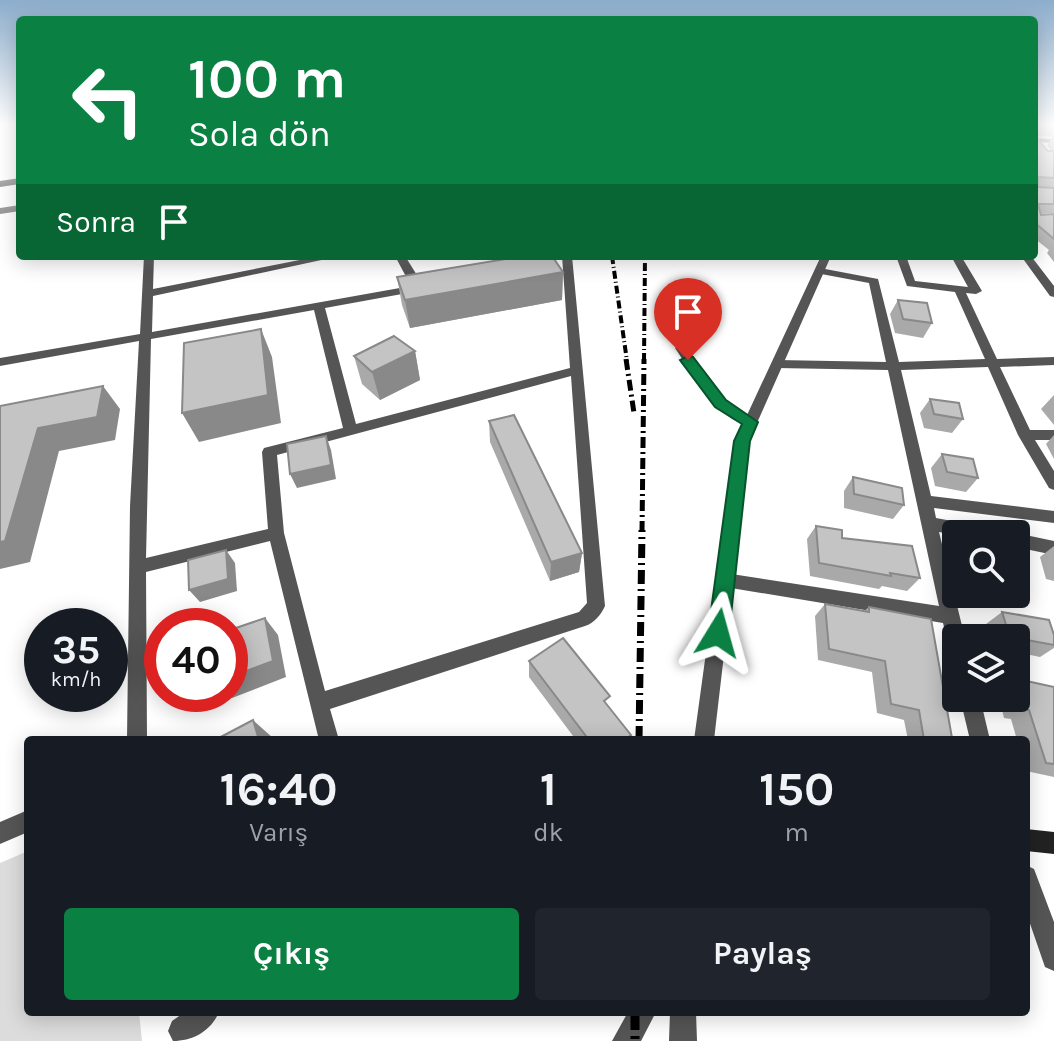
<!DOCTYPE html>
<html lang="tr">
<head>
<meta charset="utf-8">
<style>
	:root { --surface:#171b24; --page:#20242c; --text:#f1f3f6; --muted:#9ea1a6; --accent:#0b8043 }
	body { margin:0; font-family:Karla,sans-serif; background:var(--page); color:var(--text); height:100vh; display:flex; flex-direction:column; font-size:30px; white-space:nowrap }
	* { box-sizing:border-box; margin:0 }
	p { font-size:26px; color:var(--muted) }
	.icon { flex:none; width:44px; height:44px; fill:none; stroke:currentColor; stroke-width:2; stroke-linecap:round; stroke-linejoin:round }
	.map { position:relative; flex:1; overflow:hidden }
	.drawer { position:absolute; left:24px; top:736px; width:1006px; height:280px; display:flex; flex-direction:column; background:var(--surface); border-radius:8px; box-shadow:0 4px 20px #0003 }
	.drawer>* { flex:none }
	.guide { position:absolute; left:16px; top:16px; width:1022px; height:244px; border-radius:8px; box-shadow:0 4px 20px #0003; background:#0b8043; color:#fff; overflow:hidden }
	.buttons { position:absolute; left:942px; top:520px; display:grid; gap:16px }
	.buttons a { display:grid; place-items:center; width:88px; height:88px; border-radius:8px; background:var(--surface); box-shadow:0 4px 20px #0003; font-size:40px }
	.speed { position:absolute; left:24px; top:608px; display:flex; gap:16px; font-size:40px; font-weight:700; text-align:center }
	.speed>* { display:grid; place-content:center; width:104px; height:104px; border-radius:50%; background:var(--surface); box-shadow:0 4px 20px #0003; line-height:1 }
	.speed small { font-size:20px; font-weight:400 }
	.speed .limit { border:12px solid #d22; background:#fff; color:#111 }
	.pin { position:absolute; display:grid; place-items:center; width:68px; height:68px; color:#fff; margin:-82px -34px; border-radius:50% 50% 50% 0; rotate:-45deg; box-shadow:0 0 8px #0007 }
	.pin .icon { rotate:45deg }
	.me { position:absolute; width:88px; margin:-44px; rotate:8deg; stroke-linejoin:round; filter:drop-shadow(0 0 6px #0008) }
	.turn { display:flex; align-items:center; gap:28px; height:168px; padding:0 40px; font-size:36px }
	.turn .icon { width:104px; height:104px; stroke-width:2.5 }
	.turn b { display:block; font-size:56px; line-height:68px }
	.then { display:flex; align-items:center; height:76px; padding:0 40px; background:#0003; gap:16px; font-size:30px }
	.eta { display:flex; justify-content:space-evenly; align-items:center; height:136px; text-align:center }
	.eta b { font-size:48px; font-weight:700; line-height:56px }
	.button { display:flex; gap:16px; margin-top:auto; padding:16px 40px }
	.button a { flex:1; height:92px; border-radius:8px; background:var(--accent); color:#fff; font-size:32px; font-weight:700; line-height:92px; text-align:center }
	.button a+a { background:var(--page); color:var(--text) }
	.map>svg:first-child { display:block }
	.green { fill:#dcdcdc }
	.lines { fill:none; stroke-linecap:round; stroke-linejoin:round }
	.minor { fill:#555; fill-rule:evenodd }
	.tertiary { fill:#555; fill-rule:evenodd }
	.secondary { fill:#222; fill-rule:evenodd }
	.rail-far3 { stroke:#000; stroke-width:4; stroke-dasharray:8 3 1 3; stroke-linecap:butt }
	.rail-far2 { stroke:#000; stroke-width:5; stroke-dasharray:11 4 2 4; stroke-linecap:butt }
	.rail-far1 { stroke:#000; stroke-width:7; stroke-dasharray:14 5 2 5; stroke-linecap:butt }
	.rail { stroke:#000; stroke-width:9; stroke-dasharray:18 6 3 6; stroke-linecap:butt }
	.wall { fill:#a9a9a9 }
	.shaded-wall { fill:#898989 }
	.building { fill:#c4c4c4; stroke:#898989; stroke-width:2 }
	.route { fill:#0b8043; stroke:#07532c; stroke-width:2 }
</style>
</head>
<body>
<div class="map">
<svg width="1054" height="1041" viewBox="0 0 1054 1041">
	<rect width="100%" height="100%" fill="#fff"/>
	<!-- green -->
	<path class="green" d="M28,851V1012H139L142,1041H0V863Z"/>
	<g class="lines">
		<!-- minor -->
		<path class="minor" d="M1034,138L1054,139V143L1034,142Z
			M20,205V211L0,214V208Z
			M144,256H154L153,289L320,256H340L153,296L152,332L411,286L395,256H405L425,288L424,290L325,308L356,424L570,368L562,256H572L605,606C601,615 594,623 585,626L330,709L339,740H319L270,541L146,572L147,740H127L130,506L139,341L0,366V358L140,334ZM314,310L343,428L264,448L262,452L268,529L146,558L151,339ZM571,376L587,603L579,612L325,691L284,533L277,455Z
			M896,256H906L915,281L968,287L951,256H961L982,291L976,294L966,293L997,359L1054,357V365L1000,367L1030,430H1054V440H1035L1054,471V490L1049,488L1018,435L988,367L901,370L931,496L1054,511V523L934,508L936,518L984,527L990,529L992,534L956,535L939,532L965,638H956V649L949,646L943,623L725,587L719,585L716,580L719,575L725,573L939,606L888,370L777,368L771,364L777,360L886,362L869,283L816,273V269L820,268L878,279L899,362L985,359L955,292L907,286Z
			M1021,256H1031L1054,286V297L1050,296Z
			M681,344L685,345L726,401L755,419L757,422L755,425C724,430 690,370 675,348Z
			M1016,533L1054,541V555L1016,547Z
			M960,698H980L990,740H970Z
			M28,810V832L0,844V822Z
			M1026,865L1034,869L1054,922V971L1045,967L1026,912Z
			M185,1012H219C211,1031 193,1041 173,1041L168,1031L172,1021Z
			M670,1012H696L697,1041H669Z"/>
		<!-- tertiary -->
		<path class="tertiary" d="M821,256H831L749,441L714,740H694L735,441Z
			M628,1012H656L641,1041H612Z"/>
		<!-- secondary -->
		<path class="secondary" d="M20,178V184L0,187V181Z
			M1026,829L1054,832V854L1026,851Z"/>
		<!-- rail-far3 -->
		<path class="rail-far3" d="M612,256L627,361
			M644,361L645,256"/>
		<!-- rail-far2 -->
		<path class="rail-far2" d="M626,359L634,413
			M642,532L644,359"/>
		<!-- rail-far1 -->
		<path class="rail-far1" d="M639,740L642,530"/>
		<!-- rail -->
		<path class="rail" d="M635,1012V1041"/>
	</g>
	<!-- wall -->
	<path class="wall" d="M1034,126L1054,128V137L1037,136V139L1048,151H1052L1047,146L1052,137H1054V213L1040,214L1041,215L1054,214V262L1047,253L1049,250L1034,238Z
		M563,272L562,300L410,328L402,305L397,277Z
		M898,300L932,323L923,338L895,333L890,314Z
		M415,351L420,380L380,400L362,384L354,356Z
		M1054,395V425L1041,409Z
		M930,399L963,419L952,433L924,428L920,413Z
		M489,421L582,553L579,572L550,581L490,442Z
		M1054,435V459L1046,444Z
		M942,454L978,478L966,492L935,486L931,468Z
		M853,477L904,505L893,519L844,508V491Z
		M816,526L842,538L920,578L907,591L882,586L879,589L810,576L807,539Z
		M1054,546V581L1046,579L1040,557Z
		M825,604L864,611L869,607L952,738L959,740H908L904,720L877,713L872,672L818,660L815,616Z
		M1002,612L1054,635V648L1040,657L1016,652V638H990L986,624Z
		M529,661L607,705L631,735L629,740H576L529,677Z
		M1022,680L1054,687V777L1026,771V740H1017L1011,719L1004,718L999,698H1016V683Z"/>
	<!-- shaded-wall -->
	<path class="shaded-wall" d="M563,272L562,300L410,328L405,300Z
		M261,329L272,357L281,423L199,442L182,413Z
		M415,351L420,380L380,400L372,372Z
		M103,386L120,409L115,440L59,451L30,562L0,569V542L38,428Z
		M326,436L331,450L336,479L297,488L290,474Z
		M226,550L235,563L237,591L200,602L189,590Z
		M582,553L579,572L550,581L551,562Z
		M265,618L278,635L286,677L232,698L228,694H230V677Z
		M193,694H225L203,702Z
		M253,720L273,738V740H259Z"/>
	<!-- building -->
	<path class="building" d="M1034,126H1054V128L1037,127V139L1048,151H1054V178L1038,177V187L1054,188V204H1038L1041,215L1054,214V239L1034,222Z
		M524,256H552L563,272L405,300L397,277Z
		M898,300L927,303L932,323L903,319Z
		M261,329L268,395L182,413L184,343Z
		M394,336L415,351L372,372L354,356Z
		M103,386L97,417L38,428L5,541L0,542V406Z
		M930,399L959,403L963,419L934,414Z
		M514,415L582,553L551,562L489,421Z
		M326,436L331,465L290,474L287,444Z
		M942,454L973,459L978,478L947,472Z
		M853,477L902,488L904,505L854,494Z
		M816,526L842,530V538L912,546L920,578L890,573L891,576L819,563Z
		M226,550L228,579L189,590L188,560Z
		M825,604L869,612V607L931,619L952,738L959,740H924L919,710L891,704L885,661L829,649Z
		M1002,612L1049,620L1054,635V645L1010,637Z
		M265,618L273,661L230,677V630Z
		M563,638L610,696L604,701L631,735L625,740H589L529,661Z
		M1022,680L1054,687V764L1046,763L1029,710L1023,708L1016,684L1024,686Z
		M253,720L259,740H215Z"/>
	<!-- sky -->
	<linearGradient id="sky" x2="0" y2="1"><stop stop-color="#8cadcc"/><stop offset="0.46" stop-color="#fff"/><stop offset="1" stop-color="#fff" stop-opacity="0"/></linearGradient>
	<rect width="1054" height="272" fill="url(#sky)"/>
	<!-- route -->
	<path class="route" d="M688,356L693,357L726,400L758,422L750,441L729,633L726,640L718,643L711,640L708,633L734,441L742,424L715,407L680,360Z"/>
</svg>
<div class="buttons">
<a><svg class="icon" aria-label="search" viewBox="0 0 24 24"><circle cx="10" cy="10" r="6"/><path d="M15 15l6 6"/></svg></a>
<a><svg class="icon" aria-label="layers" viewBox="0 0 24 24"><path d="M12 4l9 5-9 5-9-5zM3 14l9 5 9-5"/></svg></a>
</div>
<div class="speed"><div>35<small>km/h</small></div><div class="limit">40</div></div>
<div class="pin" style="left:688px;top:360px;background:#d93025"><svg class="icon" aria-label="arrive" viewBox="0 0 24 24"><path d="M6 21V4h12l-3 4 3 4H6"/></svg></div>
<svg class="me" style="left:718px;top:633px" viewBox="-20 -20 40 40"><path d="M0-17L14 15 0 8-14 15z" fill="#0b8043" stroke="#fff" stroke-width="4"/></svg>
<div class="guide">
<div class="turn"><svg class="icon" aria-label="left" viewBox="0 0 24 24"><path d="M17 20v-9H6M10 6l-5 5 5 5"/></svg><div><b>100 m</b>Sola dön</div></div>
<div class="then">Sonra<svg class="icon" aria-label="arrive" viewBox="0 0 24 24"><path d="M6 21V4h12l-3 4 3 4H6"/></svg></div>
</div>
<section class="drawer">
<div class="eta">
<div><b>16:40</b><p>Varış</p></div>
<div><b>1</b><p>dk</p></div>
<div><b>150</b><p>m</p></div>
</div>
<div class="button"><a>Çıkış</a><a>Paylaş</a></div>
</section>
</div>
</body>
</html>
